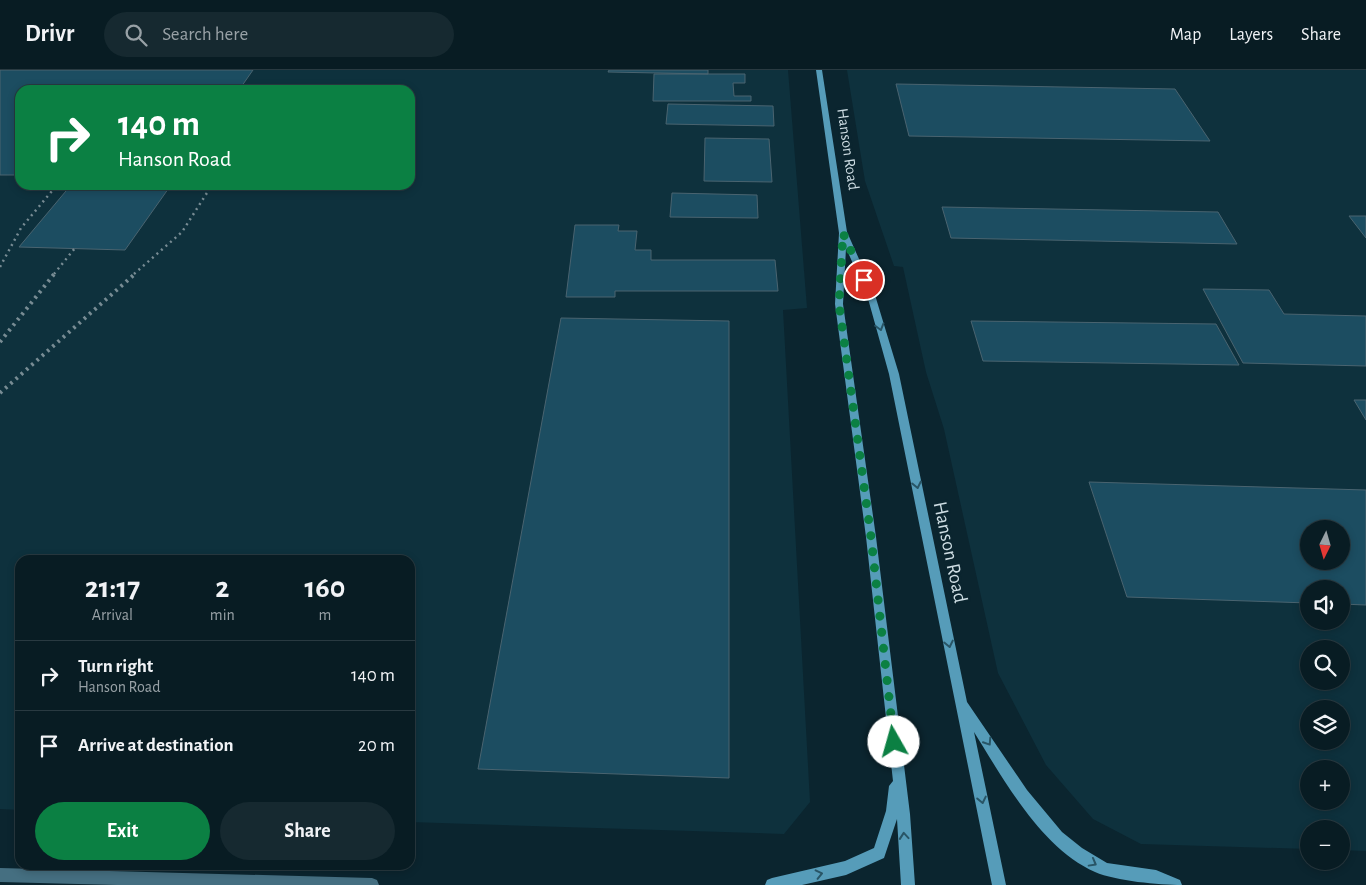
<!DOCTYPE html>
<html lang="en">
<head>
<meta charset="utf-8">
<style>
	:root { --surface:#081c23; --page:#162930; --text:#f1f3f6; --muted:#98a1a6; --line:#293a41; --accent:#0b8043 }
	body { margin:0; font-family:"Alegreya Sans",sans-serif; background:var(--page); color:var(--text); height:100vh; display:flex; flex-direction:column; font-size:19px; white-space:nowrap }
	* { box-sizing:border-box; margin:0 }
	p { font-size:16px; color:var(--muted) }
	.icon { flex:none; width:28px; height:28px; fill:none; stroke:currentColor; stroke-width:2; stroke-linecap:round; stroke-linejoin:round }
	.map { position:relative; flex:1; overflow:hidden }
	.drawer { position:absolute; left:15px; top:485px; width:400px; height:315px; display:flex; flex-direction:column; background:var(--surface); border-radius:15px; box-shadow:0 2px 8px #0003,0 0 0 1px var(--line) }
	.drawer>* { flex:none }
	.top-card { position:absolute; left:15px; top:15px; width:400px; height:105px; border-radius:15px; box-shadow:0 2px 8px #0003,0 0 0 1px var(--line); background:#0b8043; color:#fff; overflow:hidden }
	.needle { width:32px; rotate:185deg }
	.buttons { position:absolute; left:1300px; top:450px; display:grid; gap:10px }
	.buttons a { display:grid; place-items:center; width:50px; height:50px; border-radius:50%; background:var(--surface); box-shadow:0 2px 8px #0003,0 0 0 1px var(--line); font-size:25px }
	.pin { position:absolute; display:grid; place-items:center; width:42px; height:42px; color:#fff; margin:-21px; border:2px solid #fff; border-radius:50%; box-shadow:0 1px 5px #0007 }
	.me { position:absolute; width:55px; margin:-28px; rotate:353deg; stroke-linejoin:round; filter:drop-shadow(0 0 4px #0008) }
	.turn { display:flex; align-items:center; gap:18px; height:105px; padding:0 20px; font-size:22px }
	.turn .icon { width:65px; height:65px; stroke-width:2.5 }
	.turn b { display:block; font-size:35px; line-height:42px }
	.eta { display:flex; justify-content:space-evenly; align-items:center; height:85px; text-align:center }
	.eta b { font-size:30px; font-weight:700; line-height:35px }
	.action { display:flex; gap:10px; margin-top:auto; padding:10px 20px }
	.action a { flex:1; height:58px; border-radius:30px; background:var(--accent); color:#fff; font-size:20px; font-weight:700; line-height:58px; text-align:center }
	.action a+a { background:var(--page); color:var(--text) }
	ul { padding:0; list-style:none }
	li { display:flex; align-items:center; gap:15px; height:70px; padding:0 20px; border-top:1px solid var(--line) }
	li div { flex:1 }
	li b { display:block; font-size:19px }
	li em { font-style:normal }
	header { display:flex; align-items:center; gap:30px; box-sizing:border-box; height:70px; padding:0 25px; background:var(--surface); border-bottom:1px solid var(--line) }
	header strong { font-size:24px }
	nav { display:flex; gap:28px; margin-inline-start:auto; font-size:18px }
	.search { width:350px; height:45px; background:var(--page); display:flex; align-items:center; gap:12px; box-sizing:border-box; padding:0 18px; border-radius:28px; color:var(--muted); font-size:19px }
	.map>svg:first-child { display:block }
	.built { fill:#0e313d; fill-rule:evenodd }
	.building { fill:#1c4d61; stroke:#4a6470; fill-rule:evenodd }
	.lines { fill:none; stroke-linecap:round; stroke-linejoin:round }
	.tertiary { fill:#456f81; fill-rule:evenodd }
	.secondary { fill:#569cb9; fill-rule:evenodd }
	.rail-far1 { stroke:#788c94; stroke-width:2.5; stroke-dasharray:2 4; stroke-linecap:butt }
	.rail { stroke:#788c94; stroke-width:4; stroke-dasharray:2.5 4.5; stroke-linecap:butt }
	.oneway { stroke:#295566 }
	.route { stroke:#0b8043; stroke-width:9; stroke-dasharray:0 16.2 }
	.labels { text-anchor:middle; stroke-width:5; stroke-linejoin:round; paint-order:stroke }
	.far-street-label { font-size:16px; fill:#cedde3; stroke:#0b252f }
	.street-label { font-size:20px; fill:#cedde3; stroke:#0b252f }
</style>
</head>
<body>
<header>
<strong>Drivr</strong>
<div class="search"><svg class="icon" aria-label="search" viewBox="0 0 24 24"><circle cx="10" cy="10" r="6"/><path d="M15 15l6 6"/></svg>Search here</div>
<nav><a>Map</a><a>Layers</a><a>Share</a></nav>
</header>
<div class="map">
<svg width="1366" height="815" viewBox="0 0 1366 815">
	<rect width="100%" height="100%" fill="#0b252f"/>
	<!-- built -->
	<path class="built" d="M0,0H788L807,238L783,240L810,732L784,764L410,752V490H20V740L0,739ZM20,20H410V115H20Z
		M847,0H1366V781L1341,780V759H1309V779L1141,774L1093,749L1046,695L998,603L944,359L926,302L903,197L894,196L865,111ZM1309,459H1341V491H1309ZM1309,519H1341V551H1309ZM1309,579H1341V611H1309ZM1309,639H1341V671H1309ZM1309,699H1341V731H1309Z"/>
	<!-- building -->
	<path class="building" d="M0,0H253L239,20H20V105H0Z
		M609,0H708V4L608,2Z
		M654,4H745V13H733L734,26H751V31H653Z
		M896,14L1175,19L1210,71L909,66Z
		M668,34L773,36L774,56L666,54Z
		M705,68L769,69L772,112L704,111Z
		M71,115H171L125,180L19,177Z
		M672,123L757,125L758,148L670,147Z
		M942,137L1218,142L1237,174L951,168Z
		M1349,146H1366V168Z
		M575,155H619L618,161H637L635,180H651V190H775L778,221H615V227H566Z
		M1203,219L1269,220L1284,244L1366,246V296L1243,293Z
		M561,248L729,251V708L478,699Z
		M971,251L1216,254L1239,295L983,291Z
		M1354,330H1366V350Z
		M1089,412L1366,420V535L1341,534V519H1309V533L1127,527ZM1309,459H1341V491H1309Z"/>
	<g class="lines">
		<!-- tertiary -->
		<path class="tertiary" d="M0,798L372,808L377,810L379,815H117L0,812Z"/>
		<!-- secondary -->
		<path class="secondary" d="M816,0H822L847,162L875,225L899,304L967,632L1027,720L1062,762L1082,778L1107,793L1156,800L1180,810L1182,815C1159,815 1116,811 1095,802C1041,778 1004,710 974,662L1006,815H992L889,304L867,225L846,178L843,234L876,467L910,744L915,815H901L897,749L884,788L846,805L802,815H765L767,810L772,808L845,791L874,778L886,741L889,716L893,711L866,467L835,234L839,163Z"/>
		<!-- rail-far1 -->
		<path class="rail-far1" d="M0,197L21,158L57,115
			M54,204L75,178
			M134,204L182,162L212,115"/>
		<!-- rail -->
		<path class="rail" d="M0,272L55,203
			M0,323L136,203"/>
	</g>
	<!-- one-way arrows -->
	<defs><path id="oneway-chevron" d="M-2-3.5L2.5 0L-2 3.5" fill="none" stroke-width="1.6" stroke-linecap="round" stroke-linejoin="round" transform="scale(1.25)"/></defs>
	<g class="oneway">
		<use href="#oneway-chevron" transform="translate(880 257) rotate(74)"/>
		<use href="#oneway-chevron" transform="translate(917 415) rotate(78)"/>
		<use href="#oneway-chevron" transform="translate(949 574) rotate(78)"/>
		<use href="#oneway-chevron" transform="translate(988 672) rotate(57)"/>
		<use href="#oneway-chevron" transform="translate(982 730) rotate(78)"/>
		<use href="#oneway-chevron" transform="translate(904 766) rotate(-95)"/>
		<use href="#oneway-chevron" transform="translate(1093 793) rotate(29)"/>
		<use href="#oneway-chevron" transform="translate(819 804) rotate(-13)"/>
	</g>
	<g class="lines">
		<!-- route -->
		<path class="route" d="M864,210L843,163L839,234L871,467L894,672"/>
	</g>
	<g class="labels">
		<!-- far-street labels -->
		<g class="far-street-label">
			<text transform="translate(849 79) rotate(82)" y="6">Hanson Road</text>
		</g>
		<!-- street labels -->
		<g class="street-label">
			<text transform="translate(951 482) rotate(78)" y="7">Hanson Road</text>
		</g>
	</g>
</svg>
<div class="buttons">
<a><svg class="needle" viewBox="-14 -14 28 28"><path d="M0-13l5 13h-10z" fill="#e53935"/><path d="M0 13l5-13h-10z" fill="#98a1a6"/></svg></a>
<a><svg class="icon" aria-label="sound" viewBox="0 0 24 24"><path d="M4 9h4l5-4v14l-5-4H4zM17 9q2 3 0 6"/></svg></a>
<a><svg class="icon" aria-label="search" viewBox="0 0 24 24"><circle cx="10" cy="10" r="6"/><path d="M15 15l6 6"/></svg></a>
<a><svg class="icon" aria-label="layers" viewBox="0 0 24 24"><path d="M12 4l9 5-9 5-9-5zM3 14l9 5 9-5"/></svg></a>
<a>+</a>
<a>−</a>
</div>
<div class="pin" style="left:864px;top:210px;background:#d93025"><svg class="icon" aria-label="arrive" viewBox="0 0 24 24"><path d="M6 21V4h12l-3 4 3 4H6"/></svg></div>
<svg class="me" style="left:894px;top:672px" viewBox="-20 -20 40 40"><circle r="19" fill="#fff"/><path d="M0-13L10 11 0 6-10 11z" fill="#0b8043"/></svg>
<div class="top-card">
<div class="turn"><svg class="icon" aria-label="right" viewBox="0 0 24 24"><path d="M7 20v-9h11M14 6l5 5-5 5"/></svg><div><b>140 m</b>Hanson Road</div></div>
</div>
<section class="drawer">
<div class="eta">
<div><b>21:17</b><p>Arrival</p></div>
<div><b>2</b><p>min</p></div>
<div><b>160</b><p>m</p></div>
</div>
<ul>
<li><svg class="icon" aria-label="right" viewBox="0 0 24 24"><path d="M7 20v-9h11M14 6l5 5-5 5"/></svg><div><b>Turn right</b><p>Hanson Road</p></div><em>140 m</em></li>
<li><svg class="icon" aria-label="arrive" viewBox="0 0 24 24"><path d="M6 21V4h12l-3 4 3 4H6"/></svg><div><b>Arrive at destination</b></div><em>20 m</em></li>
</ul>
<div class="action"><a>Exit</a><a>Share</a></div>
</section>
</div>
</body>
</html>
